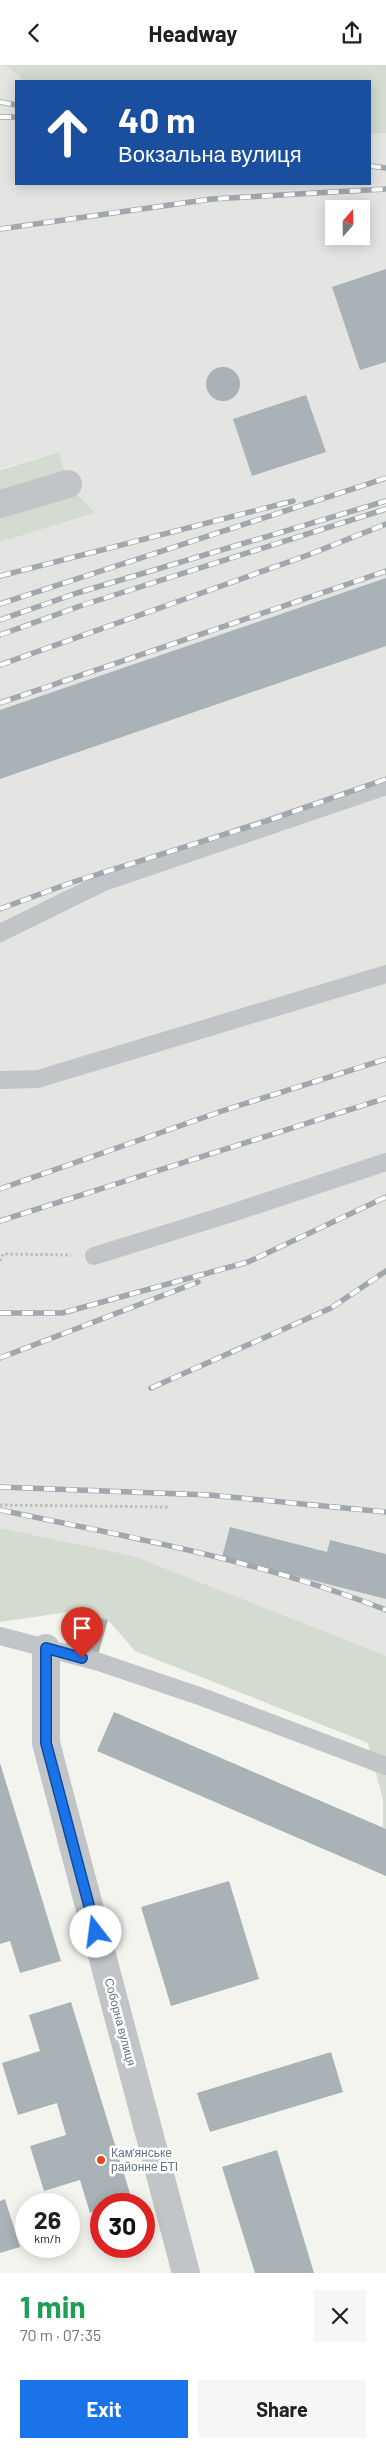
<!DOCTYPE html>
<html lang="en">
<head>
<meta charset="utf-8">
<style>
	:root { --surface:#fff; --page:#f6f6f6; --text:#202124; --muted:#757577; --accent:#1a73e8 }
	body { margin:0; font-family:Barlow,sans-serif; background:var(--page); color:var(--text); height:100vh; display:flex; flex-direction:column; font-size:19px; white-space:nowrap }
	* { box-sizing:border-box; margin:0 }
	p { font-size:16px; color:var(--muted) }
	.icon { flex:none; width:28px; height:28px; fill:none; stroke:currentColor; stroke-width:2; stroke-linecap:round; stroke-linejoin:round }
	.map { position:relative; height:2208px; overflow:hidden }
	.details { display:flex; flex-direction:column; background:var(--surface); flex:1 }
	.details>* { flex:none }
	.banner { position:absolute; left:15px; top:15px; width:356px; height:105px; border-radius:0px; box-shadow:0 2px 12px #0003; background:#1a4fa0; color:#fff; overflow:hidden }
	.needle { width:32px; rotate:20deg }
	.controls { position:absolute; left:325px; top:135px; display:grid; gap:10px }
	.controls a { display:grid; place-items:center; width:45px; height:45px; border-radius:0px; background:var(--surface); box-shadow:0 2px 12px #0003; font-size:25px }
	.speed { position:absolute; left:15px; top:2128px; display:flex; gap:10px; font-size:25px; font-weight:700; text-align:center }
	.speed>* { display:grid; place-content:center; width:65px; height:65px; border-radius:50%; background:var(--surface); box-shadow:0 2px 12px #0003; line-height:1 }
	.speed small { font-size:12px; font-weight:400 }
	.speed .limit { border:8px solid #d22; background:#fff; color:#111 }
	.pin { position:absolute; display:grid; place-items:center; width:42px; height:42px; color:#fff; margin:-51px -21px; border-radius:50% 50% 50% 0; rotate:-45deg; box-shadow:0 0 5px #0007 }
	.pin .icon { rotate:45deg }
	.me { position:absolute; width:55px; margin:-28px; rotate:345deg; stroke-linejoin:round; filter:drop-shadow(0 0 4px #0008) }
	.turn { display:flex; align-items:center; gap:18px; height:105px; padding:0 20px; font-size:22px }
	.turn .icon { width:65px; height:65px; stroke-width:2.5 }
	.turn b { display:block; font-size:35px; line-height:42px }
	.round { display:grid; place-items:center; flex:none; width:52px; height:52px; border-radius:0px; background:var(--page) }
	.head { display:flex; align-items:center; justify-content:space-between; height:85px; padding:0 20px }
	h1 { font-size:30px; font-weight:700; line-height:38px; color:#1e9e55 }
	.cta { display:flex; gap:10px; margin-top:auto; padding:10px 20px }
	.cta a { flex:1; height:58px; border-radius:0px; background:var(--accent); color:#fff; font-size:20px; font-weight:700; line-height:58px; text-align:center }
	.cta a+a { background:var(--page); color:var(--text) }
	header { display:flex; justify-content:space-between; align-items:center; height:65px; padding:0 20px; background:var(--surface); font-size:22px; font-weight:700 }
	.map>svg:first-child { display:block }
	.built { fill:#e4e5e3; fill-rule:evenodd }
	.green { fill:#d4dbd0 }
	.building { fill:#a9b2b6 }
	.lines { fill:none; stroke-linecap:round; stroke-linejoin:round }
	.path { stroke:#bbbdbf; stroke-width:3; stroke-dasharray:2.5 2.5; stroke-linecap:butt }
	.service { stroke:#c1c5c8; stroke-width:18 }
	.minor { stroke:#c1c5c8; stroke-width:28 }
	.rail-casing { stroke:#a1a8ad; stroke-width:5.5 }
	.rail { stroke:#fff; stroke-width:4; stroke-dasharray:11; stroke-linecap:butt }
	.route-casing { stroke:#114b97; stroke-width:12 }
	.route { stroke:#1a73e8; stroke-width:9 }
	.poi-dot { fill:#e54a1e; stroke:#fff; stroke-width:2 }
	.labels { text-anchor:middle; stroke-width:5; stroke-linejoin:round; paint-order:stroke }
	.street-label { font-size:12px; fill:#627481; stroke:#fff }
	.poi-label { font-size:12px; fill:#627481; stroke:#fff; text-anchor:start }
</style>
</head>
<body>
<header><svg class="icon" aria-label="back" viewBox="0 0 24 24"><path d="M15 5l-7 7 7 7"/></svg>Headway<svg class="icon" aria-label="share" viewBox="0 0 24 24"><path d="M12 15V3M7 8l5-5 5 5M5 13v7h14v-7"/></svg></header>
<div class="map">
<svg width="386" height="2208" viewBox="0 0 386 2208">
	<rect width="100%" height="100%" fill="#f4f4ef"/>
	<!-- built -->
	<path class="built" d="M0,0H66L81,16H16V119H370V16H94L386,0V1649L190,1569L0,1527V477L95,448L68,419L59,387L0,404ZM334,144H361V171H334Z"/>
	<!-- green -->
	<path class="green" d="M5,0H386V68H370V16H25Z
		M59,387L68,419L95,448L0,477V405Z
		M0,1463L133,1491L386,1591V1764L383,1762V1735L368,1678L135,1586L108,1555L75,1546L0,1557Z"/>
	<!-- building -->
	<path class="building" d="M386,204V297L360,305L332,222Z
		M206 319a17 17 0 1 1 34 0a17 17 0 1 1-34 0Z
		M306,330L326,387L252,411L233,354Z
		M386,513V581L0,714V645Z
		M230,1462L327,1487L330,1475L386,1489V1534L222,1492Z
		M75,1546L108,1555L98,1590L66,1580Z
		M114,1647L386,1764V1811L97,1686Z
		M0,1698L61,1896L20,1908L10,1876L0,1879Z
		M229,1816L259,1914L171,1941L141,1842Z
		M71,1937L132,2135L119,2139H101V2144L90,2148L80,2115L44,2126L30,2081L66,2070L57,2038L18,2050L2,1998L40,1986L29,1950Z
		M331,1987L343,2027L210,2067L197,2028Z
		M277,2085L314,2208H255L222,2102Z
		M5,2134L20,2182L0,2188V2136Z"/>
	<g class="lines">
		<!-- path -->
		<path class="path" d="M0,1196L3,1189L71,1190
			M0,1440L168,1442"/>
		<!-- service -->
		<path class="service" d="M0,868L104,817L386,721
			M0,1015L38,1014L386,909
			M94,1191L229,1149L386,1097
			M0,1571L99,1597L202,1632L386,1701"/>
		<!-- minor -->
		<path class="minor" d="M0,439L68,419
			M46,1583V1678L186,2208"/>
		<defs>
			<path id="rail" d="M0,37L16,40
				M0,52H16
				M370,101L386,103
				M0,164L212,134L386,124
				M0,511L293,436
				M0,539L386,413
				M0,555L77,528L386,436
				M0,570L83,540L386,444
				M0,600L308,490L386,459
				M0,638L386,506
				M0,844L70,818L267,756L386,714
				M0,1124L228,1044L386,994
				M0,1156L386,1033
				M0,1248H62L248,1197L386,1132
				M0,1293L198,1217
				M151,1323L331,1243L386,1206
				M0,1422L209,1430L386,1447
				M0,1445C130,1472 262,1496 386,1545"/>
		</defs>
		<!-- rail casing -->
		<use href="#rail" class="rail-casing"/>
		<!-- rail -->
		<use href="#rail" class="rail"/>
	</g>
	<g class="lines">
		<defs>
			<path id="route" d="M82,1593L46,1583V1678L96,1867"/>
		</defs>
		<!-- route casing -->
		<use href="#route" class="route-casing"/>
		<!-- route -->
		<use href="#route" class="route"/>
	</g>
	<!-- markers -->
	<circle class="poi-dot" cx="101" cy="2095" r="5"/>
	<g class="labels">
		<!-- street labels -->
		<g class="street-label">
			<text transform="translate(120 1957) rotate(75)" y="4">Соборна вулиця</text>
		</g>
		<!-- poi labels -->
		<g class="poi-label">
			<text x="111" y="2092">Камʼянське<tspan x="111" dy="14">районне БТІ</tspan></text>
		</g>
	</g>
</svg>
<div class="controls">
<a><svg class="needle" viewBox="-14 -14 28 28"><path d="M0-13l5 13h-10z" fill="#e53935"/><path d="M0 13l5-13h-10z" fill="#757577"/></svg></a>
</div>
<div class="speed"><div>26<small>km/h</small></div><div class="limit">30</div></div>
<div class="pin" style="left:82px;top:1593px;background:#d93025"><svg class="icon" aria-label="arrive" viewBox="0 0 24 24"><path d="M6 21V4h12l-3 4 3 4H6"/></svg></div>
<svg class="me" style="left:96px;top:1867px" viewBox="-20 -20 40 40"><circle r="19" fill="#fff"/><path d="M0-13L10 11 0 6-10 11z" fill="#1a73e8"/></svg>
<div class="banner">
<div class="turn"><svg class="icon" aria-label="ahead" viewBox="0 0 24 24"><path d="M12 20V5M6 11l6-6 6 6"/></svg><div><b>40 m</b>Вокзальна вулиця</div></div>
</div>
</div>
<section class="details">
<div class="head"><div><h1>1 min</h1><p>70 m · 07:35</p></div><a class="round"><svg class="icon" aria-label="close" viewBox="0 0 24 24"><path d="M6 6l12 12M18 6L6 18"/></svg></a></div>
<div class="cta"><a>Exit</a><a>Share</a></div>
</section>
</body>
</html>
